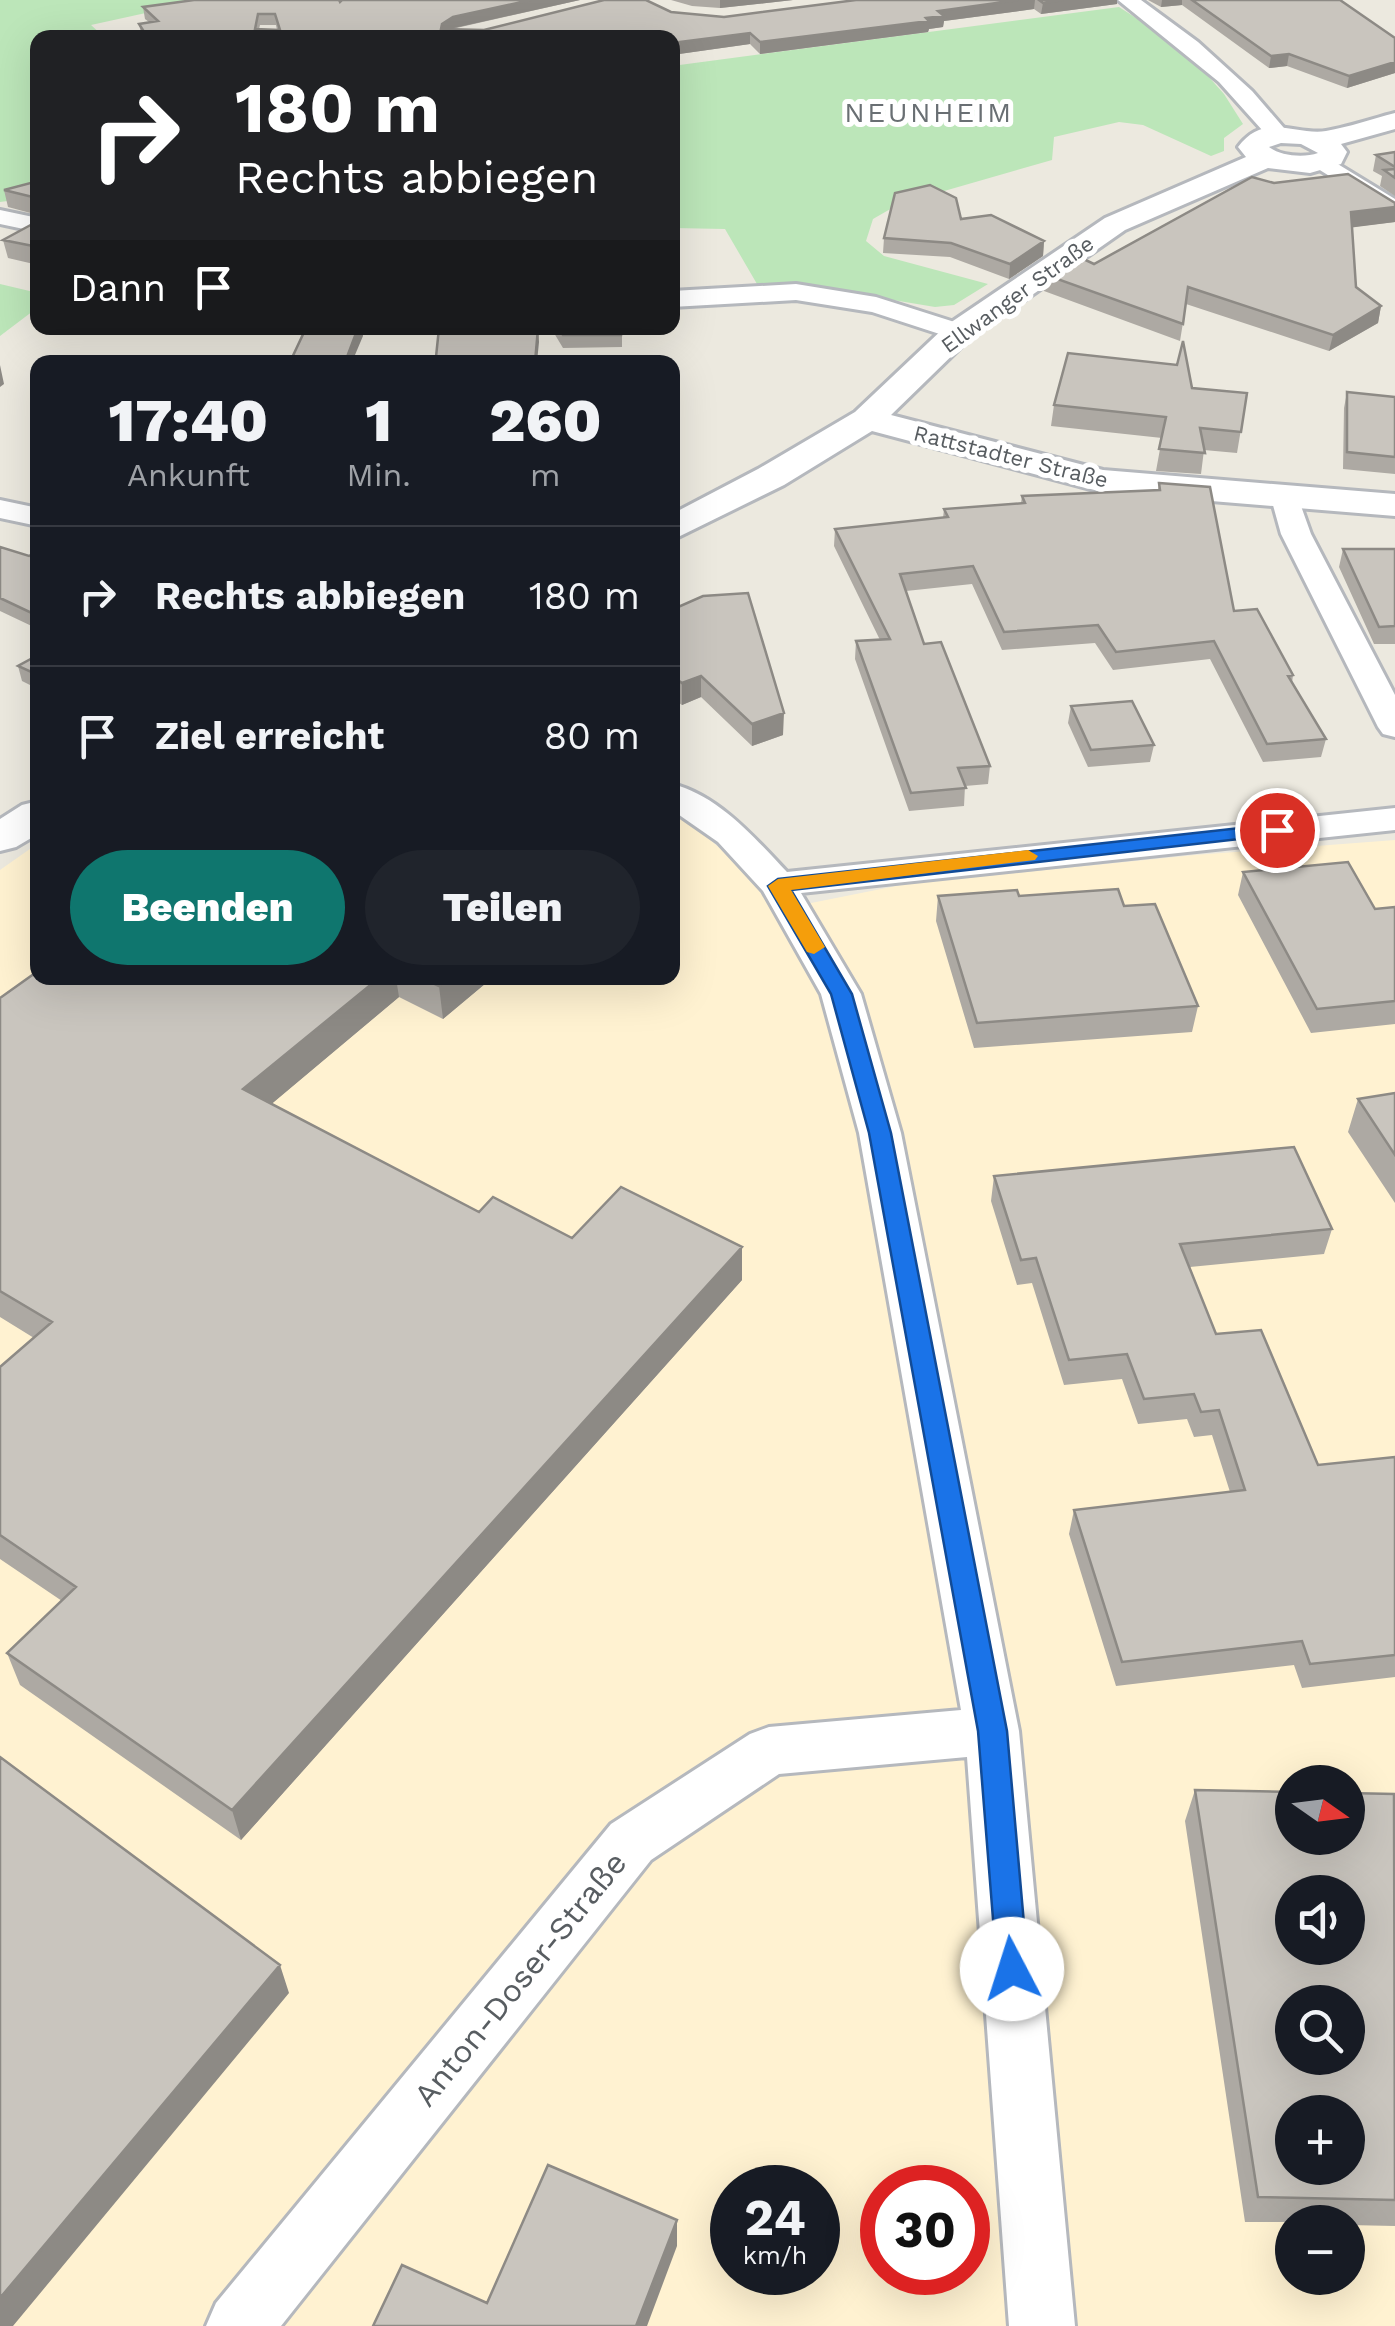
<!DOCTYPE html>
<html lang="de">
<head>
<meta charset="utf-8">
<style>
	:root { --surface:#171b24; --page:#20242c; --text:#f1f3f6; --muted:#9ea1a6; --line:#363941; --accent:#0f766e }
	body { margin:0; font-family:"Work Sans",sans-serif; background:var(--page); color:var(--text); height:100vh; display:flex; flex-direction:column; font-size:38px; white-space:nowrap }
	* { box-sizing:border-box; margin:0 }
	p { font-size:32px; color:var(--muted) }
	.icon { flex:none; width:55px; height:55px; fill:none; stroke:currentColor; stroke-width:2; stroke-linecap:round; stroke-linejoin:round }
	.map { position:relative; flex:1; overflow:hidden }
	.sheet { position:absolute; left:30px; top:355px; width:650px; height:630px; display:flex; flex-direction:column; background:var(--surface); border-radius:20px; box-shadow:0 10px 40px #0002 }
	.sheet>* { flex:none }
	.hud { position:absolute; left:30px; top:30px; width:650px; height:305px; border-radius:20px; box-shadow:0 10px 40px #0002; background:#202124; color:#fff; overflow:hidden }
	.needle { width:65px; rotate:104deg }
	.tools { position:absolute; left:1275px; top:1765px; display:grid; gap:20px }
	.tools a { display:grid; place-items:center; width:90px; height:90px; border-radius:50%; background:var(--surface); box-shadow:0 10px 40px #0002; font-size:50px }
	.speed { position:absolute; left:710px; top:2165px; display:flex; gap:20px; font-size:50px; font-weight:700; text-align:center }
	.speed>* { display:grid; place-content:center; width:130px; height:130px; border-radius:50%; background:var(--surface); box-shadow:0 10px 40px #0002; line-height:1 }
	.speed small { font-size:25px; font-weight:400 }
	.speed .limit { border:15px solid #d22; background:#fff; color:#111 }
	.pin { position:absolute; display:grid; place-items:center; width:85px; height:85px; color:#fff; margin:-42px; border:5px solid #fff; border-radius:50%; box-shadow:0 2px 10px #0007 }
	.me { position:absolute; width:110px; margin:-55px; rotate:355deg; stroke-linejoin:round; filter:drop-shadow(0 0 8px #0008) }
	.turn { display:flex; align-items:center; gap:35px; height:210px; padding:0 40px; font-size:45px }
	.turn .icon { width:130px; height:130px; stroke-width:2.5 }
	.turn b { display:block; font-size:70px; line-height:85px }
	.then { display:flex; align-items:center; height:95px; padding:0 40px; background:#0003; gap:20px; font-size:38px }
	.eta { display:flex; justify-content:space-evenly; align-items:center; height:170px; text-align:center }
	.eta b { font-size:60px; font-weight:800; line-height:70px }
	.primary-button { display:flex; gap:20px; margin-top:auto; padding:20px 40px }
	.primary-button a { flex:1; height:115px; border-radius:60px; background:var(--accent); color:#fff; font-size:40px; font-weight:800; line-height:115px; text-align:center }
	.primary-button a+a { background:var(--page); color:var(--text) }
	ul { padding:0; list-style:none }
	li { display:flex; align-items:center; gap:30px; height:140px; padding:0 40px; border-top:2px solid var(--line) }
	li div { flex:1 }
	li b { display:block; font-size:38px }
	li em { font-style:normal }
	.map>svg:first-child { display:block }
	.commercial { fill:#fff2d1; fill-rule:evenodd }
	.green { fill:#bce6b9 }
	.lines { fill:none; stroke-linecap:round; stroke-linejoin:round }
	.minor-casing { stroke:#b5b8bd; stroke-width:6 }
	.tertiary-casing { stroke:#b5b8bd; stroke-width:6 }
	.minor { fill:#fff; fill-rule:evenodd }
	.tertiary { fill:#fff; fill-rule:evenodd }
	.wall { fill:#ada9a3; fill-rule:evenodd }
	.shaded-wall { fill:#8d8a85 }
	.building { fill:#c9c5be; stroke:#8d8a85; stroke-width:2.5; fill-rule:evenodd }
	.route { fill:#1a73e8; stroke:#114b97; stroke-width:2.5 }
	.slow { fill:#f59e0b }
	.labels { text-anchor:middle; stroke-width:10; stroke-linejoin:round; paint-order:stroke }
	.far-street-label { font-size:22px; fill:#585d61; stroke:#fff }
	.far-quarter-label { font-size:28px; letter-spacing:2.5px; fill:#696f73; stroke:#fff }
	.near-street-label { font-size:32px; fill:#585d61; stroke:#fff }
</style>
</head>
<body>
<div class="map">
<svg width="1395" height="2326" viewBox="0 0 1395 2326">
	<rect width="100%" height="100%" fill="#ece9df"/>
	<!-- commercial -->
	<path class="commercial" d="M673,814L706,836L786,908L906,884L1195,855L1395,840V2326H0V870L37,844L38,978H672ZM1292,1782H1348V1838H1292ZM1292,1892H1348V1948H1292ZM1292,2002H1348V2058H1292ZM1292,2112H1348V2168H1292ZM732,2188H818V2272H732ZM882,2188H968V2272H882ZM1292,2222H1348V2278H1292Z"/>
	<!-- green -->
	<path class="green" d="M0,0H205L91,25L104,37L38,38L37,197L0,202Z
		M1119,7L1183,48L1224,94L1243,124L1224,138V151L1211,156L1143,125L1119,122L1054,137L1052,160L899,204L873,219L866,241L884,256L988,284L954,305L935,307L827,289L757,284L725,229L673,228L672,66Z
		M0,284L38,293L37,308L0,336Z"/>
	<g class="lines">
		<defs>
			<path id="minor" d="M1118,0H1141L1198,42L1252,91L1290,135L1287,140H1271L1219,82Z
				M1323,155L1395,199V217L1315,167L1312,162L1315,157Z
				M0,210L38,218V232L0,224Z
				M796,284L876,297L967,326L971,332L958,340L872,312L796,300L672,307V291Z
				M1286,489L1296,492L1311,534L1395,695V737L1383,734L1378,727L1281,534L1271,498L1276,492Z
				M0,500L38,508V526L0,518Z
				M672,784C718,795 756,839 787,872L1395,808V830L801,893L861,994L901,1133L1019,1731L1075,2326H1009L967,1757L779,1774L651,1860L281,2326H206L216,2303L611,1824L750,1734L769,1727L961,1710L859,1133L821,994L763,891L718,842L672,810Z"/>
			<path id="tertiary" d="M1395,113V129L1341,144L1347,152L1341,164L1310,173L1268,168L1125,230L969,339L891,415L1103,470L1395,494V516L1102,492L872,431L784,485L672,540V514L758,469L855,412L947,325L1105,218L1246,157L1238,147C1265,111 1296,136 1326,131C1349,127 1372,119 1395,113ZM1281,143L1301,144L1318,153C1304,158 1280,156 1269,147Z
				M38,801V834L16,847L0,851V819L22,805Z"/>
		</defs>
		<!-- minor casing -->
		<use href="#minor" class="minor-casing"/>
		<!-- tertiary casing -->
		<use href="#tertiary" class="tertiary-casing"/>
		<!-- minor -->
		<use href="#minor" class="minor"/>
		<!-- tertiary -->
		<use href="#tertiary" class="tertiary"/>
	</g>
	<!-- wall -->
	<path class="wall" d="M342,0H580L452,29L484,30L671,12L724,17L856,0H1117V4L1041,14L1034,9L944,21L943,27L929,29L928,32L760,54L750,44L672,55V38H142L139,24L149,22L145,19L143,7L340,2ZM260,25H276L277,30L259,29Z
		M671,0H793L720,8L692,6Z
		M1148,0H1340L1395,38V73L1347,88L1287,66L1269,68L1182,5L1161,7Z
		M1395,152V196L1380,186L1382,176L1373,171L1376,155Z
		M38,181V215L8,207L4,190Z
		M1274,183L1395,203V222L1352,227L1356,287L1381,306L1378,323L1329,351L1186,304L1180,341L1044,291L1046,275L1094,264Z
		M961,219L1044,241L1043,256L1009,279L950,257L883,253L884,238Z
		M38,221V265L8,258L3,240Z
		M551,328H622V347L563,348Z
		M1192,388L1247,393L1237,453L1204,450L1201,474L1156,471L1162,438L1051,426L1054,405Z
		M1347,392L1395,397V474L1343,469L1344,408Z
		M1159,483L1234,611L1293,675L1292,683L1326,739L1321,757L1263,762L1210,659L1113,670L1095,643L1002,650L972,584L906,591L924,644L990,766L988,784L965,786L964,806L909,811L855,659L856,641L880,640L834,546L835,529L943,518L944,509L1021,503L1022,496L1158,491Z
		M0,547L29,556L38,551V629L0,611Z
		M1343,549H1395V644H1374L1339,567Z
		M672,608L783,735L752,746L701,697L682,705L672,698Z
		M38,655V689L22,681L18,666Z
		M1071,706L1154,745L1150,762L1088,767L1068,723Z
		M1243,872L1375,909L1395,907V1024L1311,1033L1238,895Z
		M938,896H1019L1124,906L1198,1006L1192,1032L974,1048L936,921Z
		M38,978H492L443,1019L399,997L271,1104L479,1212L572,1238L742,1280L241,1840L20,1685L7,1653L62,1601L0,1559V1367L34,1338L0,1317V998Z
		M1395,1093V1203L1348,1132L1358,1099Z
		M994,1176L1332,1229L1324,1254L1190,1267L1216,1334L1318,1465L1395,1457V1677L1302,1688L1294,1665L1116,1686L1069,1534L1074,1510L1230,1492L1212,1435L1194,1437L1187,1419L1138,1424L1122,1379L1064,1385L1032,1283L1017,1285L991,1201Z
		M1195,1790L1395,1797V2226L1348,2225V2222H1245L1185,1821Z"/>
	<!-- shaded-wall -->
	<path class="shaded-wall" d="M531,0H580L454,28L443,35L442,38V24L453,17Z
		M720,0H793L720,8Z
		M1018,0H1035L1034,9L944,21L943,27L929,29L928,32L760,54V42L926,18L938,11Z
		M1063,0H1117V4L1041,14L1043,3Z
		M1162,0H1182V5L1161,7Z
		M750,33V44L672,55V43Z
		M1289,54L1287,66L1269,68L1271,56Z
		M1395,62V73L1347,88L1349,76Z
		M1395,207V222L1348,228L1351,212Z
		M1044,241L1043,256L1009,279L1010,264Z
		M1381,306L1378,323L1329,351L1333,335Z
		M358,328H362L363,336L352,362L347,357Z
		M538,328L539,342L537,362H535Z
		M0,365L4,384L0,387Z
		M701,676V697L682,705V683Z
		M784,713L783,735L752,746V724Z
		M379,978H396L399,997L249,1123L243,1089Z
		M450,978H492L443,1019L439,986Z
		M742,1247V1280L241,1840L232,1810Z
		M280,1965L289,1993L13,2326H0V2298Z
		M677,2220V2246L647,2326H636Z"/>
	<!-- building -->
	<path class="building" d="M194,0H339L340,2L342,0H531L453,17L442,24L441,29L484,30L604,0H646L671,12L724,17L856,0H1018L938,11L944,16L926,18L929,21L760,42L750,33L672,43V38H148L139,24L158,21L143,7ZM258,14H275L280,30L255,29Z
		M1039,0H1063L1043,3Z
		M1192,0H1340L1395,38V62L1349,76L1289,54L1271,56Z
		M1395,152V167L1376,155Z
		M1395,169V178L1384,170Z
		M1348,174L1395,203V207L1351,212L1356,287L1381,306L1333,335L1188,287L1183,324L1046,275L1075,255L1094,264L1252,177L1274,183Z
		M38,181V205L37,198L4,190Z
		M930,185L956,198L961,219L991,215L1044,241L1010,264L951,243L884,238L895,193Z
		M38,221V247L3,240Z
		M306,328H358L347,357H436L439,328H538L535,362H290Z
		M558,328H621V335H563Z
		M1183,341L1192,388L1247,393L1241,432L1200,428L1205,453L1159,449L1166,417L1054,405L1068,353L1177,365Z
		M1347,392L1395,397V457L1347,452Z
		M1159,483L1210,487L1234,611L1257,609L1293,675L1288,676L1326,739L1267,744L1214,641L1116,652L1098,625L1004,632L973,566L900,574L924,644L941,642L990,766L958,768L966,788L911,793L856,641L890,639L835,529L948,517L944,509L1025,503L1022,496L1160,490Z
		M0,547L29,556L38,551V616L0,598Z
		M1343,549H1395V626L1379,627Z
		M748,593L784,713L752,724L701,676L682,683L672,676V608H676L703,596Z
		M38,655V675L18,666Z
		M1132,701L1154,745L1091,750L1071,706Z
		M1348,862L1375,909L1395,907V1001L1317,1009L1243,872Z
		M1118,889L1124,906L1155,904L1198,1006L977,1023L938,896L1017,890L1019,896Z
		M38,971V978H379L243,1089L479,1212L493,1197L572,1238L621,1187L742,1247L232,1810L7,1653L76,1587L0,1535V1367L52,1322L0,1291V998Z
		M422,978H450L439,986Z
		M1395,1093V1155L1358,1099Z
		M1294,1147L1332,1229L1180,1244L1216,1334L1261,1330L1318,1465L1395,1457V1655L1310,1664L1302,1641L1122,1662L1074,1510L1245,1490L1219,1410L1201,1412L1194,1394L1144,1399L1127,1354L1069,1360L1036,1258L1021,1260L994,1176Z
		M0,1757L280,1965L0,2298Z
		M1195,1790L1292,1792V1838H1348V1793L1394,1794L1395,2200L1258,2197ZM1292,1892H1348V1948H1292ZM1292,2002H1348V2058H1292ZM1292,2112H1348V2168H1292Z
		M548,2165L677,2220L636,2326H373L402,2265L487,2303Z"/>
	<!-- route -->
	<path class="route" d="M1277,824L1286,830L1284,834L791,890L852,994L891,1133L1007,1731L1028,1969L1024,1980L1012,1984L1001,1980L997,1969L978,1731L869,1133L831,994L768,886L778,879Z"/>
	<!-- slow -->
	<path class="slow" d="M1028,850L1038,856L1035,860L791,890L825,947L814,954L807,952L768,886L778,879Z"/>
	<g class="labels">
		<!-- far-street labels -->
		<g class="far-street-label">
			<text transform="translate(1017 294) rotate(-36)" y="8">Ellwanger Straße</text>
			<text transform="translate(1011 456) rotate(14)" y="8">Rattstadter Straße</text>
		</g>
		<!-- far-quarter labels -->
		<g class="far-quarter-label">
			<text x="929" y="122">NEUNHEIM</text>
		</g>
		<!-- near-street labels -->
		<g class="near-street-label">
			<text transform="translate(520 1979) rotate(-51)" y="11">Anton-Doser-Straße</text>
		</g>
	</g>
</svg>
<div class="tools">
<a><svg class="needle" viewBox="-14 -14 28 28"><path d="M0-13l5 13h-10z" fill="#e53935"/><path d="M0 13l5-13h-10z" fill="#9ea1a6"/></svg></a>
<a><svg class="icon" aria-label="sound" viewBox="0 0 24 24"><path d="M4 9h4l5-4v14l-5-4H4zM17 9q2 3 0 6"/></svg></a>
<a><svg class="icon" aria-label="search" viewBox="0 0 24 24"><circle cx="10" cy="10" r="6"/><path d="M15 15l6 6"/></svg></a>
<a>+</a>
<a>−</a>
</div>
<div class="speed"><div>24<small>km/h</small></div><div class="limit">30</div></div>
<div class="pin" style="left:1277px;top:830px;background:#d93025"><svg class="icon" aria-label="arrive" viewBox="0 0 24 24"><path d="M6 21V4h12l-3 4 3 4H6"/></svg></div>
<svg class="me" style="left:1012px;top:1969px" viewBox="-20 -20 40 40"><circle r="19" fill="#fff"/><path d="M0-13L10 11 0 6-10 11z" fill="#1a73e8"/></svg>
<div class="hud">
<div class="turn"><svg class="icon" aria-label="right" viewBox="0 0 24 24"><path d="M7 20v-9h11M14 6l5 5-5 5"/></svg><div><b>180 m</b>Rechts abbiegen</div></div>
<div class="then">Dann<svg class="icon" aria-label="arrive" viewBox="0 0 24 24"><path d="M6 21V4h12l-3 4 3 4H6"/></svg></div>
</div>
<section class="sheet">
<div class="eta">
<div><b>17:40</b><p>Ankunft</p></div>
<div><b>1</b><p>Min.</p></div>
<div><b>260</b><p>m</p></div>
</div>
<ul>
<li><svg class="icon" aria-label="right" viewBox="0 0 24 24"><path d="M7 20v-9h11M14 6l5 5-5 5"/></svg><div><b>Rechts abbiegen</b></div><em>180 m</em></li>
<li><svg class="icon" aria-label="arrive" viewBox="0 0 24 24"><path d="M6 21V4h12l-3 4 3 4H6"/></svg><div><b>Ziel erreicht</b></div><em>80 m</em></li>
</ul>
<div class="primary-button"><a>Beenden</a><a>Teilen</a></div>
</section>
</div>
</body>
</html>
